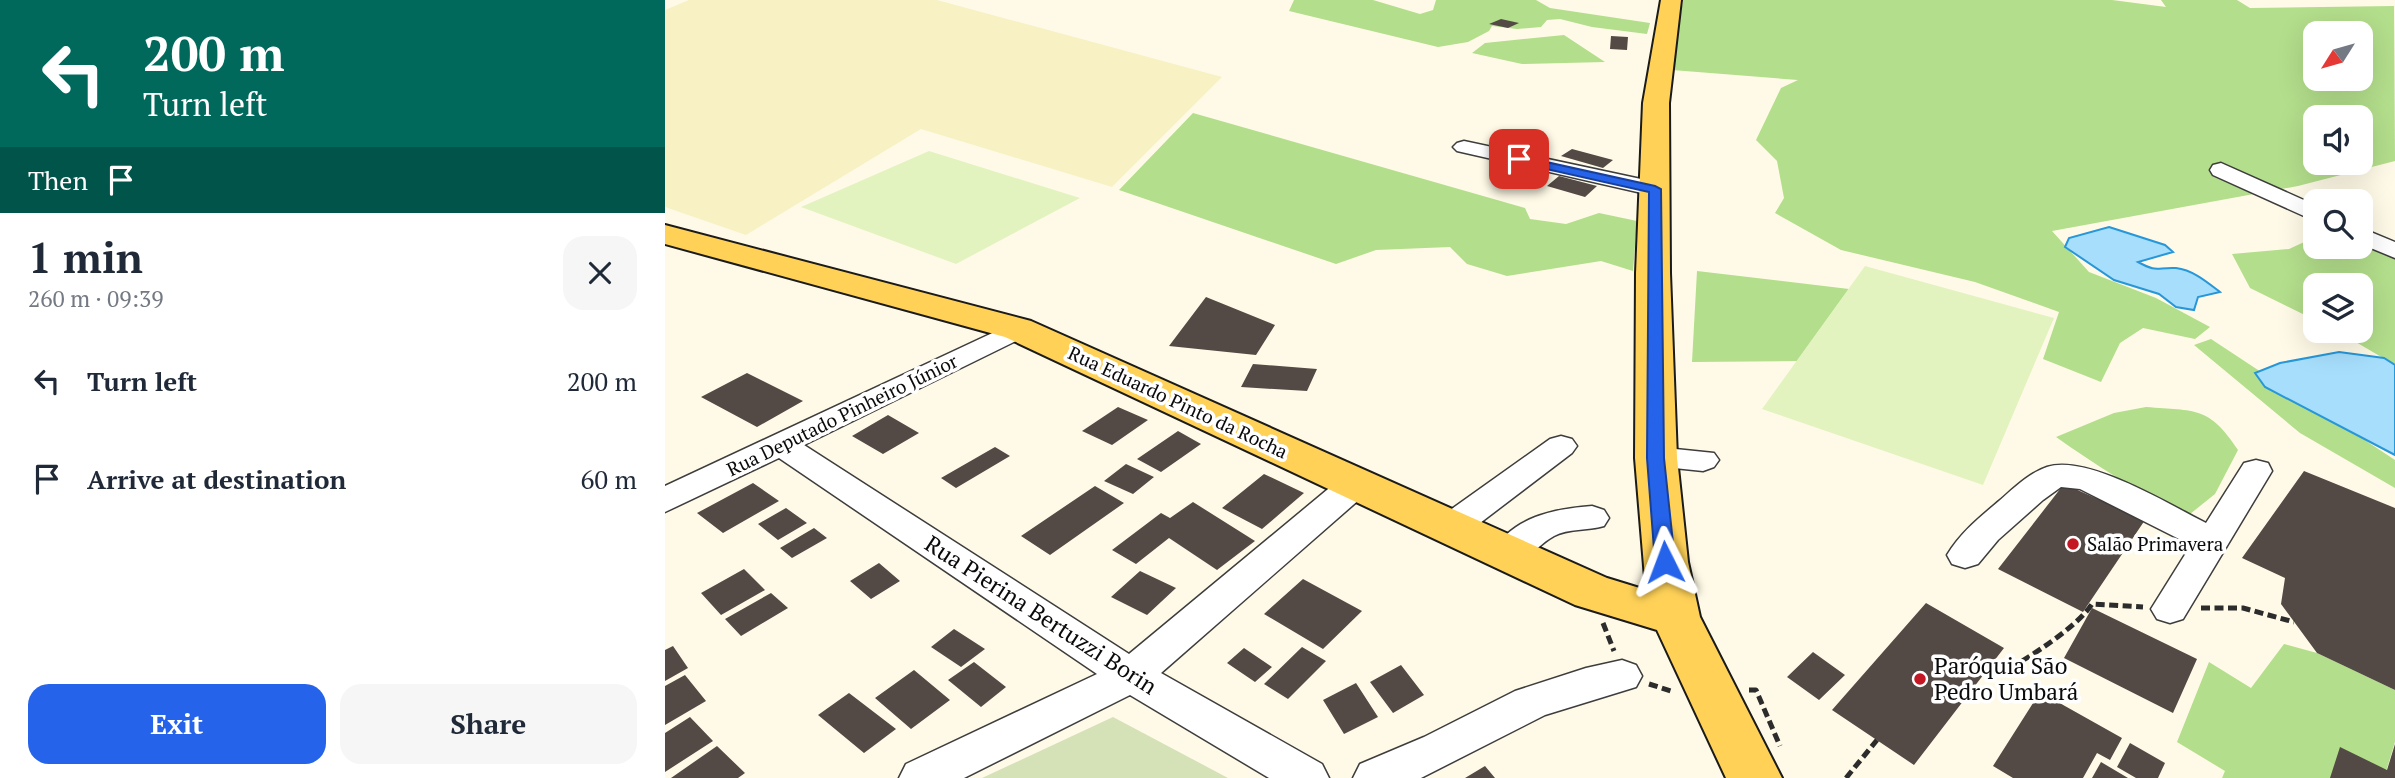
<!DOCTYPE html>
<html lang="en">
<head>
<meta charset="utf-8">
<style>
	:root { --surface:#fff; --page:#f6f6f7; --text:#1f2937; --muted:#747a83; --accent:#2563eb }
	body { margin:0; font-family:"PT Serif",serif; background:var(--page); color:var(--text); height:100vh; display:flex; flex-direction:column; font-size:26px; white-space:nowrap }
	* { box-sizing:border-box; margin:0 }
	p { font-size:23px; color:var(--muted) }
	.icon { flex:none; width:38px; height:38px; fill:none; stroke:currentColor; stroke-width:2; stroke-linecap:round; stroke-linejoin:round }
	.map { position:relative; flex:1; overflow:hidden }
	.panel { display:flex; flex-direction:column; background:var(--surface); width:665px }
	.panel>* { flex:none }
	.hud { background:#00695c; color:#fff; overflow:hidden }
	.needle { width:46px; rotate:233deg }
	.controls { position:absolute; left:1638px; top:21px; display:grid; gap:14px }
	.controls a { display:grid; place-items:center; width:70px; height:70px; border-radius:14px; background:var(--surface); box-shadow:0 7px 28px #0002; font-size:35px }
	.pin { position:absolute; display:grid; place-items:center; width:60px; height:60px; color:#fff; margin:-30px; border-radius:14px; box-shadow:0 4px 10px #0006 }
	.me { position:absolute; width:77px; margin:-38px; rotate:357deg; stroke-linejoin:round; filter:drop-shadow(0 0 5px #0008) }
	.turn { display:flex; align-items:center; gap:24px; height:147px; padding:0 28px; font-size:32px }
	.turn .icon { width:91px; height:91px; stroke-width:2.5 }
	.turn b { display:block; font-size:49px; line-height:60px }
	.then { display:flex; align-items:center; height:66px; padding:0 28px; background:#0003; gap:14px; font-size:26px }
	.round { display:grid; place-items:center; flex:none; width:74px; height:74px; border-radius:21px; background:var(--page) }
	.headline { display:flex; align-items:center; justify-content:space-between; height:119px; padding:0 28px }
	h1 { font-size:42px; font-weight:700; line-height:52px }
	.cta { display:flex; gap:14px; margin-top:auto; padding:14px 28px }
	.cta a { flex:1; height:80px; border-radius:21px; background:var(--accent); color:#fff; font-size:28px; font-weight:700; line-height:80px; text-align:center }
	.cta a+a { background:var(--page); color:var(--text) }
	ul { padding:0; list-style:none }
	li { display:flex; align-items:center; gap:21px; height:98px; padding:0 28px }
	li div { flex:1 }
	li b { display:block; font-size:26px }
	li em { font-style:normal }
	main { display:flex; flex:1; min-height:0 }
	.map>svg:first-child { display:block }
	.farmland { fill:#f7f1c4 }
	.forest { fill:#b3de8b; fill-rule:evenodd }
	.cemetery { fill:#d5e1b7 }
	.pitch { fill:#e3f3c0 }
	.water { fill:#a6defc; stroke:#2797d9; stroke-width:2 }
	.building { fill:#534a45 }
	.lines { fill:none; stroke-linecap:round; stroke-linejoin:round }
	.minor-casing { stroke:#3d3d3d; stroke-width:3 }
	.major-casing { stroke:#1b1b1b; stroke-width:4 }
	.path { stroke:#2c2c2c; stroke-width:5; stroke-dasharray:9 4.5; stroke-linecap:butt }
	.minor { fill:#fff; fill-rule:evenodd }
	.major { fill:#ffd157; fill-rule:evenodd }
	.route { fill:#2563eb; stroke:#184099; stroke-width:2 }
	.poi-dot { fill:#c41724; stroke:#fff; stroke-width:2.5 }
	.labels { text-anchor:middle; stroke-width:7; stroke-linejoin:round; paint-order:stroke }
	.street-label { font-size:19px; fill:#0a0a0a; stroke:#fff }
	.poi-label { font-size:19px; fill:#0a0a0a; stroke:#fff; text-anchor:start }
	.near-street-label { font-size:23px; fill:#0a0a0a; stroke:#fff }
	.near-poi-label { font-size:23px; fill:#0a0a0a; stroke:#fff; text-anchor:start }
</style>
</head>
<body>
<main>
<section class="panel">
<div class="hud">
<div class="turn"><svg class="icon" aria-label="left" viewBox="0 0 24 24"><path d="M17 20v-9H6M10 6l-5 5 5 5"/></svg><div><b>200 m</b>Turn left</div></div>
<div class="then">Then<svg class="icon" aria-label="arrive" viewBox="0 0 24 24"><path d="M6 21V4h12l-3 4 3 4H6"/></svg></div>
</div>
<div class="headline"><div><h1>1 min</h1><p>260 m · 09:39</p></div><a class="round"><svg class="icon" aria-label="close" viewBox="0 0 24 24"><path d="M6 6l12 12M18 6L6 18"/></svg></a></div>
<ul>
<li><svg class="icon" aria-label="left" viewBox="0 0 24 24"><path d="M17 20v-9H6M10 6l-5 5 5 5"/></svg><div><b>Turn left</b></div><em>200 m</em></li>
<li><svg class="icon" aria-label="arrive" viewBox="0 0 24 24"><path d="M6 21V4h12l-3 4 3 4H6"/></svg><div><b>Arrive at destination</b></div><em>60 m</em></li>
</ul>
<div class="cta"><a>Exit</a><a>Share</a></div>
</section>
<div class="map">
<svg width="1730" height="778" viewBox="0 0 1730 778">
	<rect width="100%" height="100%" fill="#fffae7"/>
	<!-- farmland -->
	<path class="farmland" d="M24,0H272L557,77L447,187L256,129L81,235L0,207V10Z"/>
	<!-- forest -->
	<path class="forest" d="M629,0H708L755,14L768,10L771,0H871L885,8L985,23L982,34L927,27L895,19L882,20L876,27L852,29L827,26L824,31L803,42L773,47L624,11Z
		M1018,0H1447L1501,7L1496,0H1572L1585,8L1729,6L1730,161L1633,186L1387,231L1424,272L1491,298L1545,327L1530,339L1478,328L1455,343L1436,382L1378,359L1394,312L1310,282L1176,250L1110,213L1119,198L1112,161L1091,140L1116,88L1133,80L1007,70ZM1650,33H1696V79H1650ZM1650,117H1696V163H1650Z
		M899,35L940,62L857,64L807,53L820,43Z
		M528,113L860,208L865,219L901,224L934,213L972,221L968,271L936,261L842,276L802,264L785,247L711,250L671,264L454,190Z
		M1696,235L1730,248V365L1672,331H1696V285H1650V320L1585,288L1567,254L1624,249L1650,237V247H1696Z
		M1032,271L1184,289L1132,361L1027,362Z
		M1546,339L1730,460V488L1635,433L1529,345Z
		M1481,407C1531,411 1544,406 1573,450L1550,494L1525,514C1476,495 1434,467 1391,437L1449,413Z
		M1619,644L1652,653L1730,690V742L1719,778H1557L1560,771L1512,742L1544,662L1586,688Z"/>
	<!-- cemetery -->
	<path class="cemetery" d="M448,717L563,778H317Z"/>
	<!-- pitch -->
	<path class="pitch" d="M264,151L415,198L291,264L136,207Z
		M1200,266L1389,318L1318,485L1097,409Z"/>
	<!-- water -->
	<path class="water" d="M1444,227L1500,245L1508,252L1473,262C1493,273 1491,267 1511,268C1528,270 1542,282 1555,292L1533,297L1529,310L1511,307L1494,294L1449,280L1400,247L1404,238Z
		M1674,352L1719,358L1730,365V455L1600,387L1590,373L1615,363Z"/>
	<!-- building -->
	<path class="building" d="M836,19L854,23L843,28L824,24Z
		M946,36L963,37L962,50L945,49Z
		M907,149L948,160L938,168L896,156Z
		M894,176L932,186L920,197L882,186Z
		M541,297L610,325L591,355L504,346Z
		M588,364L652,369L642,391L576,387Z
		M82,373L138,401L92,427L36,397Z
		M453,407L483,420L447,445L417,431Z
		M223,415L254,433L218,454L187,436Z
		M513,431L536,444L496,472L472,459Z
		M330,447L345,456L291,488L276,478Z
		M461,464L489,477L468,494L439,481Z
		M1639,471L1730,508V690L1652,653L1616,604L1620,578L1577,558Z
		M599,474L639,493L597,529L557,508Z
		M88,483L114,501L58,533L32,513Z
		M1399,484L1480,520L1418,612L1333,569Z
		M430,486L459,503L385,555L356,536Z
		M528,502L590,541L552,570L504,538L471,564L447,550L496,513L505,518Z
		M121,508L142,523L113,540L93,524Z
		M149,528L162,538L127,558L115,548Z
		M214,563L235,581L206,599L185,581Z
		M79,569L100,590L56,615L36,593Z
		M475,571L511,588L482,615L446,597Z
		M638,579L697,611L658,649L599,614Z
		M106,593L123,608L76,636L60,619Z
		M1261,603L1339,648L1249,765L1167,710Z
		M1427,608L1532,659L1508,713L1399,658Z
		M289,629L320,649L296,667L266,647Z
		M8,646L23,668L0,681V650Z
		M637,647L661,661L623,699L599,684Z
		M579,648L607,667L590,682L562,663Z
		M1148,652L1180,675L1154,700L1122,677Z
		M309,662L341,687L316,707L283,680Z
		M736,665L759,695L728,713L705,682Z
		M249,670L285,700L246,729L210,698Z
		M20,675L41,701L0,725V686Z
		M691,683L713,717L679,734L658,700Z
		M1375,692L1457,738L1445,760L1432,753L1418,778H1348L1328,766Z
		M184,693L231,729L199,753L153,715Z
		M25,717L48,741L0,772V733Z
		M1465,743L1500,763L1493,778H1471L1452,767Z
		M1730,744V778H1665L1675,747L1722,770Z
		M52,746L80,773L73,778H6Z
		M1436,762L1463,778H1427Z
		M820,766L830,778H800Z"/>
	<g class="lines">
		<defs>
			<path id="minor" d="M799,141L990,182L998,184L1001,189L998,194L990,196L792,151L788,147L792,143Z
				M1556,163L1650,205V221L1548,175L1545,170L1548,165Z
				M1696,228L1730,242V258L1696,244Z
				M353,321L363,323L367,329L363,335L139,445L464,654L680,475L692,472L704,475L709,483L704,491L496,673L657,764L664,778H604L465,695L299,778H234L241,764L432,674L114,458L0,512V486Z
				M896,436L907,439L912,446L907,453L798,536L786,539L774,536L769,527L774,518L885,439Z
				M991,447L1049,453L1054,460L1049,467L1038,471L980,465L975,458L980,451Z
				M1591,460L1603,463L1607,471L1518,619L1505,623L1492,619L1486,609L1526,545L1415,489L1396,487L1378,500L1333,540L1313,564L1300,568L1287,564L1282,555C1295,533 1315,517 1334,501C1348,489 1364,473 1382,467C1422,454 1503,504 1541,523L1579,463Z
				M927,506L939,510L944,518L939,526C923,531 903,528 889,536C867,548 859,571 831,563L826,554C847,517 888,509 927,506Z
				M957,660L971,665L977,676L971,687L880,715L756,778H688L695,764L759,737L850,691L921,668Z"/>
			<path id="major" d="M996,0H1016L1004,103L1005,273L1012,458L1023,562L1035,617L1117,778H1061L992,630L910,605L340,337L0,244V225L366,321L942,578L981,590L970,458L971,273L978,103Z"/>
		</defs>
		<!-- minor casing -->
		<use href="#minor" class="minor-casing"/>
		<!-- major casing -->
		<use href="#major" class="major-casing"/>
		<!-- path -->
		<path class="path" d="M1536,608H1578L1629,622
			M938,623L949,651
			M1357,661C1378,648 1414,624 1427,604L1478,607
			M984,684L1009,692
			M1084,690H1091L1115,746
			M1181,778L1212,740"/>
		<!-- minor -->
		<use href="#minor" class="minor"/>
		<!-- major -->
		<use href="#major" class="major"/>
	</g>
	<!-- route -->
	<path class="route" d="M854,156L990,186L996,189L999,458L1010,562L1007,567H993L990,562L982,458L984,192L850,162V157Z"/>
	<!-- markers -->
	<g class="poi-dot">
		<circle cx="1408" cy="544" r="7"/>
		<circle cx="1255" cy="679" r="7"/>
	</g>
	<g class="labels">
		<!-- street labels -->
		<g class="street-label">
			<text transform="translate(513 402) rotate(25)" y="7">Rua Eduardo Pinto da Rocha</text>
			<text transform="translate(177 415) rotate(-26)" y="7">Rua Deputado Pinheiro Júnior</text>
		</g>
		<!-- poi labels -->
		<g class="poi-label">
			<text x="1422" y="551">Salão Primavera</text>
		</g>
		<!-- near-street labels -->
		<g class="near-street-label">
			<text transform="translate(376 615) rotate(33)" y="8">Rua Pierina Bertuzzi Borin</text>
		</g>
		<!-- near-poi labels -->
		<g class="near-poi-label">
			<text x="1269" y="674">Paróquia São<tspan x="1269" dy="26">Pedro Umbará</tspan></text>
		</g>
	</g>
</svg>
<div class="controls">
<a><svg class="needle" viewBox="-14 -14 28 28"><path d="M0-13l5 13h-10z" fill="#e53935"/><path d="M0 13l5-13h-10z" fill="#747a83"/></svg></a>
<a><svg class="icon" aria-label="sound" viewBox="0 0 24 24"><path d="M4 9h4l5-4v14l-5-4H4zM17 9q2 3 0 6"/></svg></a>
<a><svg class="icon" aria-label="search" viewBox="0 0 24 24"><circle cx="10" cy="10" r="6"/><path d="M15 15l6 6"/></svg></a>
<a><svg class="icon" aria-label="layers" viewBox="0 0 24 24"><path d="M12 4l9 5-9 5-9-5zM3 14l9 5 9-5"/></svg></a>
</div>
<div class="pin" style="left:854px;top:159px;background:#d93025"><svg class="icon" aria-label="arrive" viewBox="0 0 24 24"><path d="M6 21V4h12l-3 4 3 4H6"/></svg></div>
<svg class="me" style="left:1000px;top:562px" viewBox="-20 -20 40 40"><path d="M0-17L14 15 0 8-14 15z" fill="#2563eb" stroke="#fff" stroke-width="4"/></svg>
</div>
</main>
</body>
</html>
